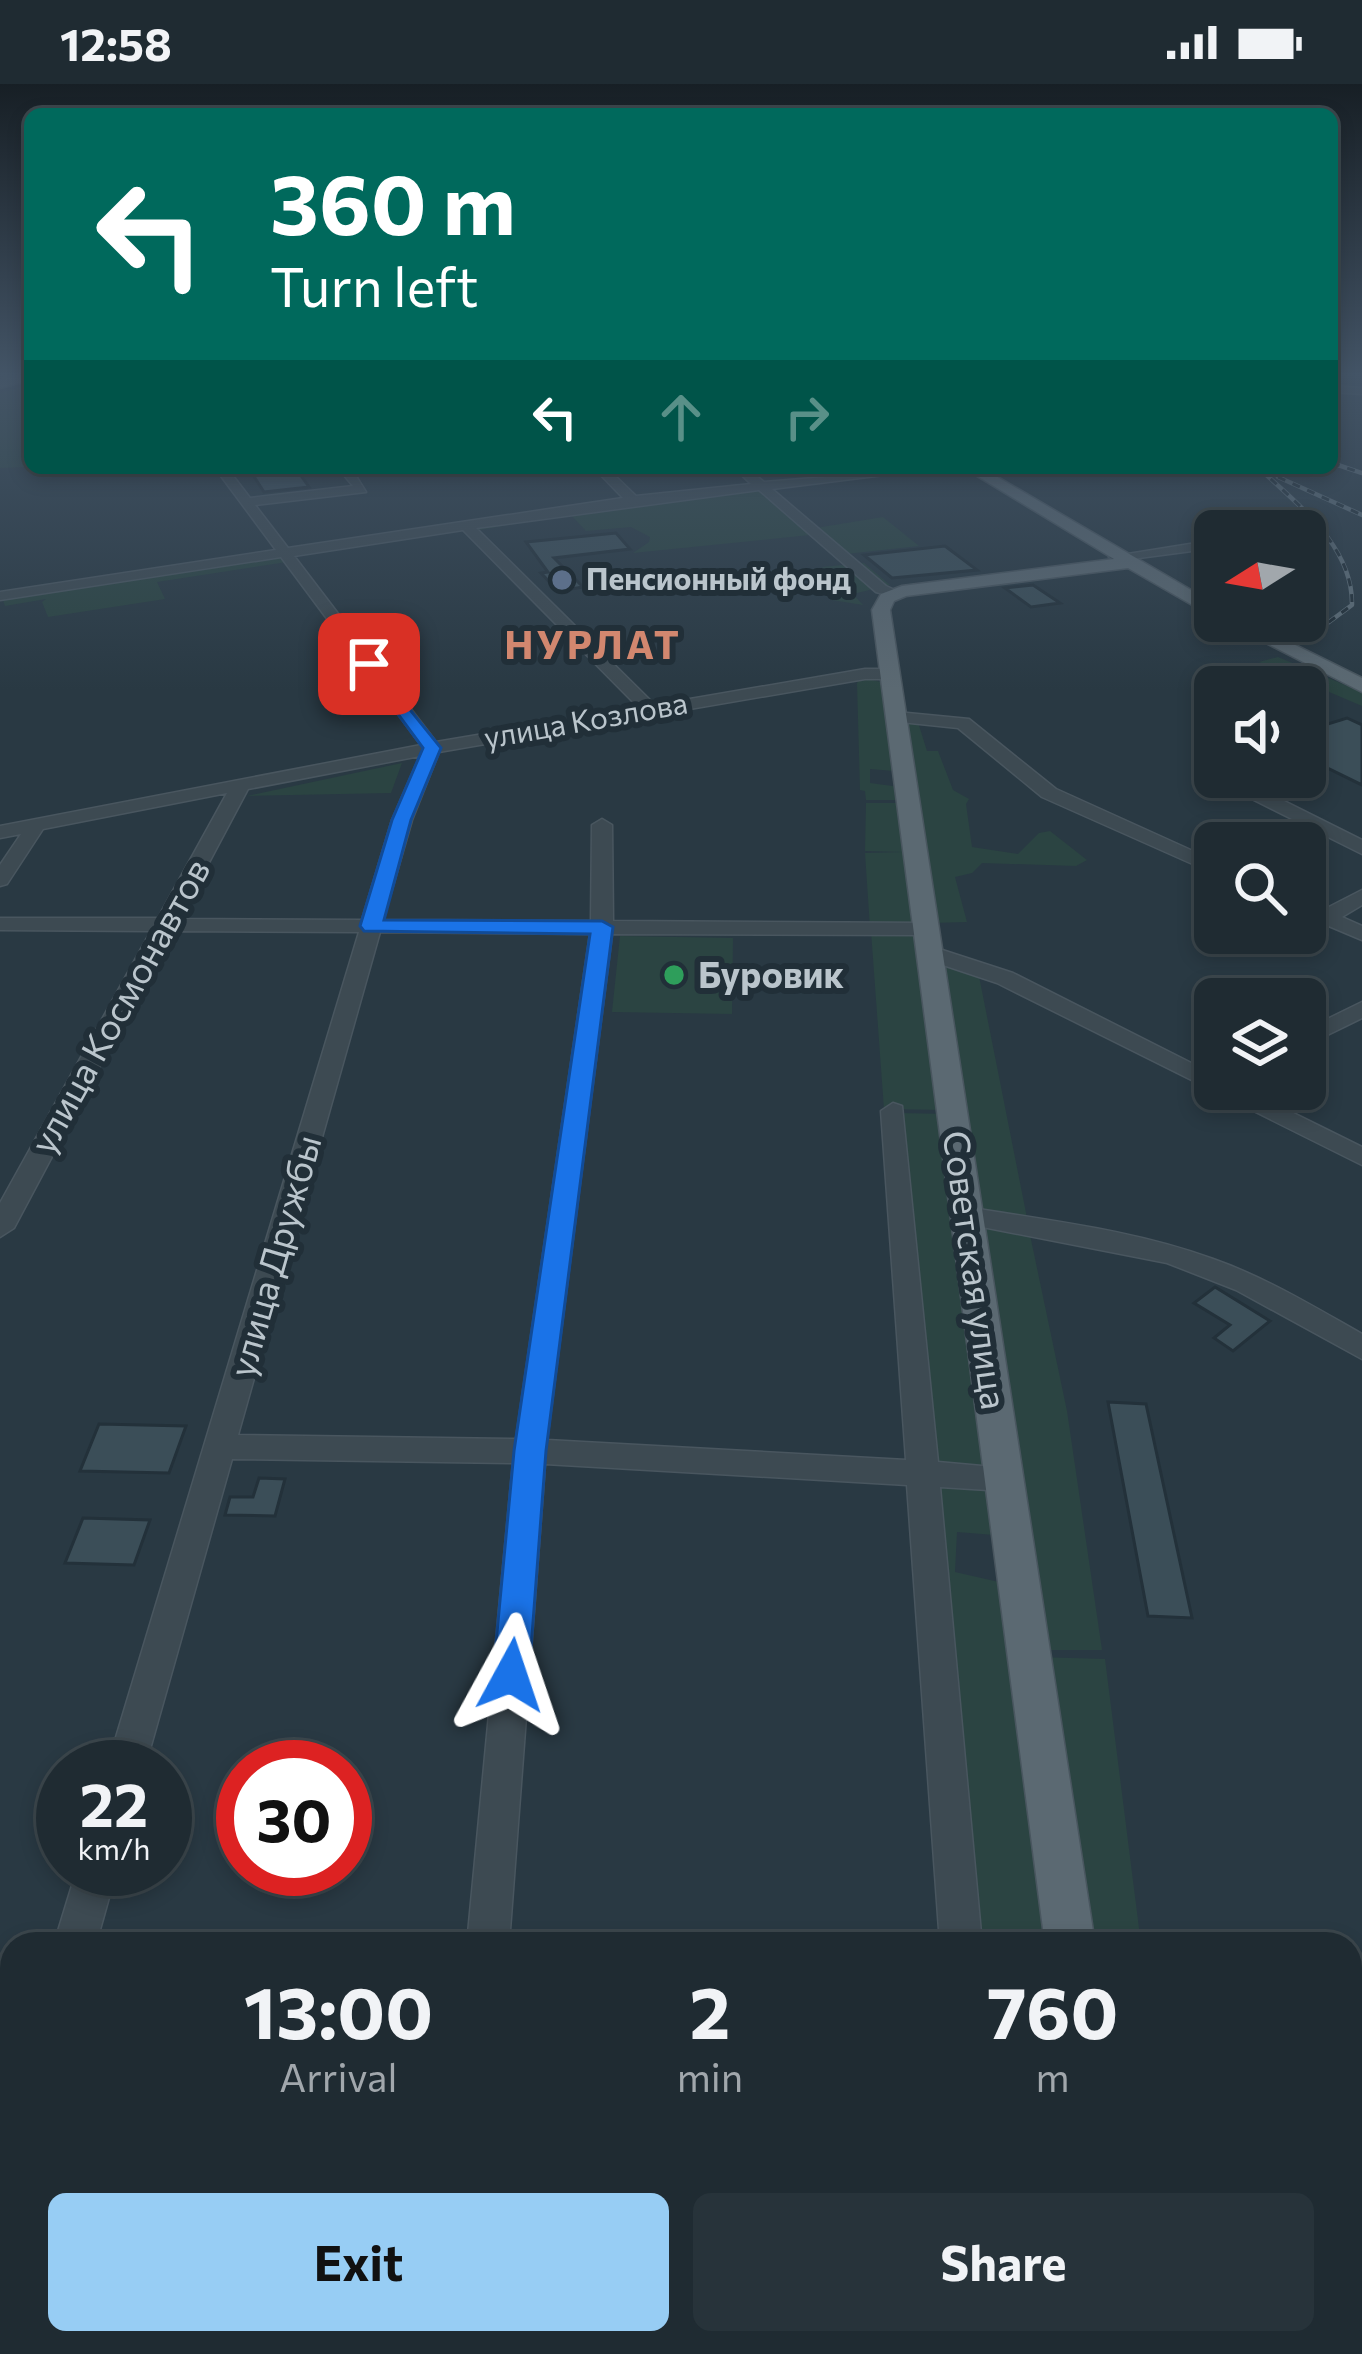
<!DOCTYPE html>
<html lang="en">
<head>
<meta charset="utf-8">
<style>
	:root { --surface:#1f2b32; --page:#27333a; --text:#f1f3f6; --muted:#a1a7ac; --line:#3c474d; --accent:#97cdf4 }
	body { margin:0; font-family:Commissioner,sans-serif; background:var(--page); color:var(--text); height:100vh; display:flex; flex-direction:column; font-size:45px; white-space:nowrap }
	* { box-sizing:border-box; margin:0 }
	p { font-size:39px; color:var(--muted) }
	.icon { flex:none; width:66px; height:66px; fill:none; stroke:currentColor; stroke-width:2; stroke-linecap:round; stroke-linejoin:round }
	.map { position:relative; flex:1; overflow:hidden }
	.details { position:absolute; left:0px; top:1848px; width:1362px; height:423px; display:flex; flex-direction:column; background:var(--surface); border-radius:36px 36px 0 0; box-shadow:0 6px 18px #0003,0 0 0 3px var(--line) }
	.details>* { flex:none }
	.hud { position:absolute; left:24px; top:24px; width:1314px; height:366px; border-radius:18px; box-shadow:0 6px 18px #0003,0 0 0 3px var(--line); background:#00695c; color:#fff; overflow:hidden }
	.needle { width:78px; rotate:259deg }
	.tools { position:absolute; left:1194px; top:426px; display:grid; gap:24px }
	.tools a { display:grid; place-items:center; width:132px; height:132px; border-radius:18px; background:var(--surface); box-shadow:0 6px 18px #0003,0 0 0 3px var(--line); font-size:60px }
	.speed { position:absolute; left:36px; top:1656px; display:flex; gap:24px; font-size:60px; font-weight:700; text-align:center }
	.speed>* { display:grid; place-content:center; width:156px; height:156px; border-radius:50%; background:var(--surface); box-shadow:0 6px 18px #0003,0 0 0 3px var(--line); line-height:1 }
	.speed small { font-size:30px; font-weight:400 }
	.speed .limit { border:18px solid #d22; background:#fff; color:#111 }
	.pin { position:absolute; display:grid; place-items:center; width:102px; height:102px; color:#fff; margin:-51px; border-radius:24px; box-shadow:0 6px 18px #0006 }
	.me { position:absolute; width:132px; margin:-66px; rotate:5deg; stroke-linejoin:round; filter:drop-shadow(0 0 9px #0008) }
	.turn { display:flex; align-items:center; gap:42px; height:252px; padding:0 48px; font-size:54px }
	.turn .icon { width:156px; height:156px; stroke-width:2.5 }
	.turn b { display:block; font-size:84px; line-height:102px }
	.lanes { display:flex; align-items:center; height:114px; padding:0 48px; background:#0003; justify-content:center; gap:60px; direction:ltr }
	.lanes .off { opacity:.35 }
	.eta { display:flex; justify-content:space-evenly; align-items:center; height:204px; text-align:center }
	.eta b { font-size:72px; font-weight:700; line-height:84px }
	.button { display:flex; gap:24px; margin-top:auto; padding:24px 48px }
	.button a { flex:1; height:138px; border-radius:18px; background:var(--accent); color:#111; font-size:48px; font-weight:700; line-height:138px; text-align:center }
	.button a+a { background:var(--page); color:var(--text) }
	.status { display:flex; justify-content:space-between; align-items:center; height:84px; padding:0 60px; background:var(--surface); direction:ltr }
	.status svg { height:33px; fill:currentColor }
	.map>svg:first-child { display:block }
	.green { fill:#2b4442 }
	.building { fill:#3b4e58; stroke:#23313a; stroke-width:3 }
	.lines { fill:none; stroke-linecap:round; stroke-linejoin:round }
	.minor-casing { stroke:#49565f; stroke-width:3 }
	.major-casing { stroke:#49565f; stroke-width:3 }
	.minor { fill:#3d4a52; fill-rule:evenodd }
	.major { fill:#5b6972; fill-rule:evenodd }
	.rail-casing { stroke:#5f6f79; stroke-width:4.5 }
	.rail { stroke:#212f38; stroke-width:3; stroke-dasharray:8; stroke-linecap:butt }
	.route { fill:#1a73e8; stroke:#114b97; stroke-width:3 }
	.service-dot { fill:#5c6f8a; stroke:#212f38; stroke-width:4.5 }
	.leisure-dot { fill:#2e9e5b; stroke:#212f38; stroke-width:4.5 }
	.labels { text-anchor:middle; stroke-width:12; stroke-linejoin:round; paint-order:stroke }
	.far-poi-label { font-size:30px; font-weight:bold; fill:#bac5cc; stroke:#212f38; text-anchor:start }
	.far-street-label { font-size:30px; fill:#bac5cc; stroke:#212f38 }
	.poi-label { font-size:36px; font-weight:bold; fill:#bac5cc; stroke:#212f38; text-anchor:start }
	.street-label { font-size:36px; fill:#bac5cc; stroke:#212f38 }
	.far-district-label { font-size:39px; font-weight:bold; letter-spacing:3px; fill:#d2876f; stroke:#212f38 }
</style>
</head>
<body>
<div class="status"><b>12:58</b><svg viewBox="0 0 49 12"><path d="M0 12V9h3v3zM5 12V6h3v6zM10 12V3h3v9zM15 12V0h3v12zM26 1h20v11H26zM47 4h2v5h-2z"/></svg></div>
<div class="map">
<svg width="1362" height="2270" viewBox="0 0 1362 2270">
	<rect width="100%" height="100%" fill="#293943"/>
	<!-- green -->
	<path class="green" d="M30,301V383L0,384V309Z
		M758,405L810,451L633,469L649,458L650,453L631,443L586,447L570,430L474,447L469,443Z
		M883,433L919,462L846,470L816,444Z
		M282,471L287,478L157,498L165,515L48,533L42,518L46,515L5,522L2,513Z
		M864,479L890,501L853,510L863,521L832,516L816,502L826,500L818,491L829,490L822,483Z
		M1278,573L1362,608V622L1259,578Z
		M861,594L886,599L894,687L870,685V699L900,703L903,716H866L865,707L860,706L857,599Z
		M899,633L917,635L927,667H938L953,706L969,715L966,720L972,763L1018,770L1039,749L1050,747L1087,776L1076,782L982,779L972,789L955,793L967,838L930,839Z
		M402,679L391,709L247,712Z
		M866,719H902L924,844H870L865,769L904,768L865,767Z
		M871,847H923L949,1026L884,1025Z
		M620,852L733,854L732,930L612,928Z
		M934,872L978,887L1028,1139L970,1130Z
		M896,1029L949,1030L998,1389L926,1386Z
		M975,1137L1029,1146L1067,1327L1102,1566H1035Z
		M926,1394L998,1399L1007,1452L957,1448L955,1488L1012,1501L1064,1860H966Z
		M1036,1573L1105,1575L1141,1860H1078Z"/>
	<!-- building -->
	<path class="building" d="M297,386L309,403L264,408L253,391Z
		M616,449L630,465L554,474L583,503L558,507L541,489L548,488L526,458Z
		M945,462L977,486L892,494L864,471Z
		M1033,501L1060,519L1031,523L1005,504Z
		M1347,634L1362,641V701L1305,673V647Z
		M1215,1203L1270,1237L1233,1267L1214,1254L1230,1241L1194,1219Z
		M1108,1318L1146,1320L1192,1534L1148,1532Z
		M99,1340L186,1342L169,1389L80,1387Z
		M259,1394L285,1395L275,1432L225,1431L230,1413H253Z
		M83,1434L150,1436L134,1481L65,1479Z"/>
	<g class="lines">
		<defs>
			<path id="minor" d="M1332,302L1362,304V310L1332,308Z
				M215,384H227L250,414L353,402L338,384H351L366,408L255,421L288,464L623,414L594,384H607L636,412L751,400L734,384H747L764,398L940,384L772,405L886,502L901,509L894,513L876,508L759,406L476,444L655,621L865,585H890L898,590L890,595H865L439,668L412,736L383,836L591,837L592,741L602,735L612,741L613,837L927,839L938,845L927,851L612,850L547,1356L906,1376L881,1027L893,1019L902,1022L938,1378L1015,1385L1020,1394L1015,1403L1004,1407L940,1403L982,1860H940L907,1401L545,1380L509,1860H467L513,1379L232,1375L145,1683H107L359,848L172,847L14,1144L0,1153V1119L151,847L0,846V834H158L227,709L43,745L7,800L0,802V781L21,750L0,754V742L421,661L281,473L0,516V508L276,466ZM463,446L639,624L436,658L294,472ZM420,672L392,736L362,836L179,835L248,705ZM380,848L590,850L516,1355L238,1351Z
				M1229,384H1242L1243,386L1237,390Z
				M1215,456V464L1116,477L1109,473Z
				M897,628L969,635L1056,705L1215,777V790L1042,713L958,644L891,637L888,633Z
				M1215,690L1236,693L1362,756V770L1216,697Z
				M1362,806V821L1342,833L1362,842V856L1305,832V818L1325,825Z
				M930,862L1013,889L1215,991V1005H1245L1362,1063V1081L997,899L922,874V864Z
				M1362,918V934L1305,962V946Z
				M967,1123C1050,1137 1134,1146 1213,1175C1265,1193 1314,1223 1362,1250V1275L1236,1206L1167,1179L957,1138L954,1132Z
				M77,1785H117L96,1860H54Z
				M12,2053V2135L0,2140V2058Z
				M427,2259H477L476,2270H426Z
				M969,2259H1019V2270H969Z"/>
			<path id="major" d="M30,288V296L0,304V296Z
				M964,384H982L1215,520V534L1128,484L906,512L894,517L890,526L1095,1860H1045L872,526L881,510L902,502L1114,475Z
				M1223,537H1247L1362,594V608Z
				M1093,2259H1153L1155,2270H1095Z"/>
		</defs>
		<!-- minor casing -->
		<use href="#minor" class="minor-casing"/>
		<!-- major casing -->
		<use href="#major" class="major-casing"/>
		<!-- minor -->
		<use href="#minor" class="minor"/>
		<!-- major -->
		<use href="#major" class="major"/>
		<defs>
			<path id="rail" d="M1332,379L1362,389
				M1259,384C1298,421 1353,462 1352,521L1306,555
				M1278,393L1362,431"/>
		</defs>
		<!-- rail casing -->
		<use href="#rail" class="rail-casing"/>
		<!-- rail -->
		<use href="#rail" class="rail"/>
	</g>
	<!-- sky -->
	<linearGradient id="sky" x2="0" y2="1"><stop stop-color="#171f25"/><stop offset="0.48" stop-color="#435466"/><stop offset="1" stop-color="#435466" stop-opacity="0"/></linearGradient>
	<rect width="1362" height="606" fill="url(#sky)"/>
	<!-- route -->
	<path class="route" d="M369,575L441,664L411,736L384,836L602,837L613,843L546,1367L529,1591L524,1602L511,1607L498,1602L493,1591L514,1367L590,850L364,847L360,842L392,736L423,664L361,580Z"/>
	<!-- markers -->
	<circle class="service-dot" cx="562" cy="496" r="12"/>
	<circle class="leisure-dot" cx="674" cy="891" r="12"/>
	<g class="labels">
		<!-- far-poi labels -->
		<g class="far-poi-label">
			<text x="586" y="506">Пенсионный фонд</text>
		</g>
		<!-- far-street labels -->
		<g class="far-street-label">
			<text transform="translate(586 637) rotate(-10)" y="10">улица Козлова</text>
		</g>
		<!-- poi labels -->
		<g class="poi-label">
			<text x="698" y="904">Буровик</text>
		</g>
		<!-- street labels -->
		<g class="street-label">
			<text transform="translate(120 922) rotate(-61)" y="13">улица Космонавтов</text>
			<text transform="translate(275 1172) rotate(-74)" y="13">улица Дружбы</text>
			<text transform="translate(975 1186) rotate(82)" y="13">Советская улица</text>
		</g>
		<!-- far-district labels -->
		<g class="far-district-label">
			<text x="593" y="575">НУРЛАТ</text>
		</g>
	</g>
</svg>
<div class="tools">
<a><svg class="needle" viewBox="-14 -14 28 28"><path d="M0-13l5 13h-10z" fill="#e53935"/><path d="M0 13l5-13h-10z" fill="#a1a7ac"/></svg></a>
<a><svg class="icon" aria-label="sound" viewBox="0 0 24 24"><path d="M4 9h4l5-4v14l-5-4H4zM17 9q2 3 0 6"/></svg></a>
<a><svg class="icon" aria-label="search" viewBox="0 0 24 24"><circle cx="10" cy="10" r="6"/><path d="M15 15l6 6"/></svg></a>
<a><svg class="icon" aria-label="layers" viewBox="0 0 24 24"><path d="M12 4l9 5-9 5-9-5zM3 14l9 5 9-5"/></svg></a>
</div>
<div class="speed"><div>22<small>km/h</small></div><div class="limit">30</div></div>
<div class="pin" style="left:369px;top:580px;background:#d93025"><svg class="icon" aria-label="arrive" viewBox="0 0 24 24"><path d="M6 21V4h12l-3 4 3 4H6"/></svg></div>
<svg class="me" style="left:511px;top:1591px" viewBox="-20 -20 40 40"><path d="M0-17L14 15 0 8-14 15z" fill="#1a73e8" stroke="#fff" stroke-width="4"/></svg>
<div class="hud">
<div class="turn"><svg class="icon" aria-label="left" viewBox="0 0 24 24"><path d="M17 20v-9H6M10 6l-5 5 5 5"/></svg><div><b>360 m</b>Turn left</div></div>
<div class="lanes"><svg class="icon" aria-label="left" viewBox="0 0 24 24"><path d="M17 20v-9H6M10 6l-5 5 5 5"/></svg><svg class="icon off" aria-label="ahead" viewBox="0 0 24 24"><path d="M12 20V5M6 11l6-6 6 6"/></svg><svg class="icon off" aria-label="right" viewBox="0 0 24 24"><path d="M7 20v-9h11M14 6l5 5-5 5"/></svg></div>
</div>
<section class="details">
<div class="eta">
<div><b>13:00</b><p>Arrival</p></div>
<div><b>2</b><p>min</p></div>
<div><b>760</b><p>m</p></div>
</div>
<div class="button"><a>Exit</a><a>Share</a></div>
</section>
</div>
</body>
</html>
